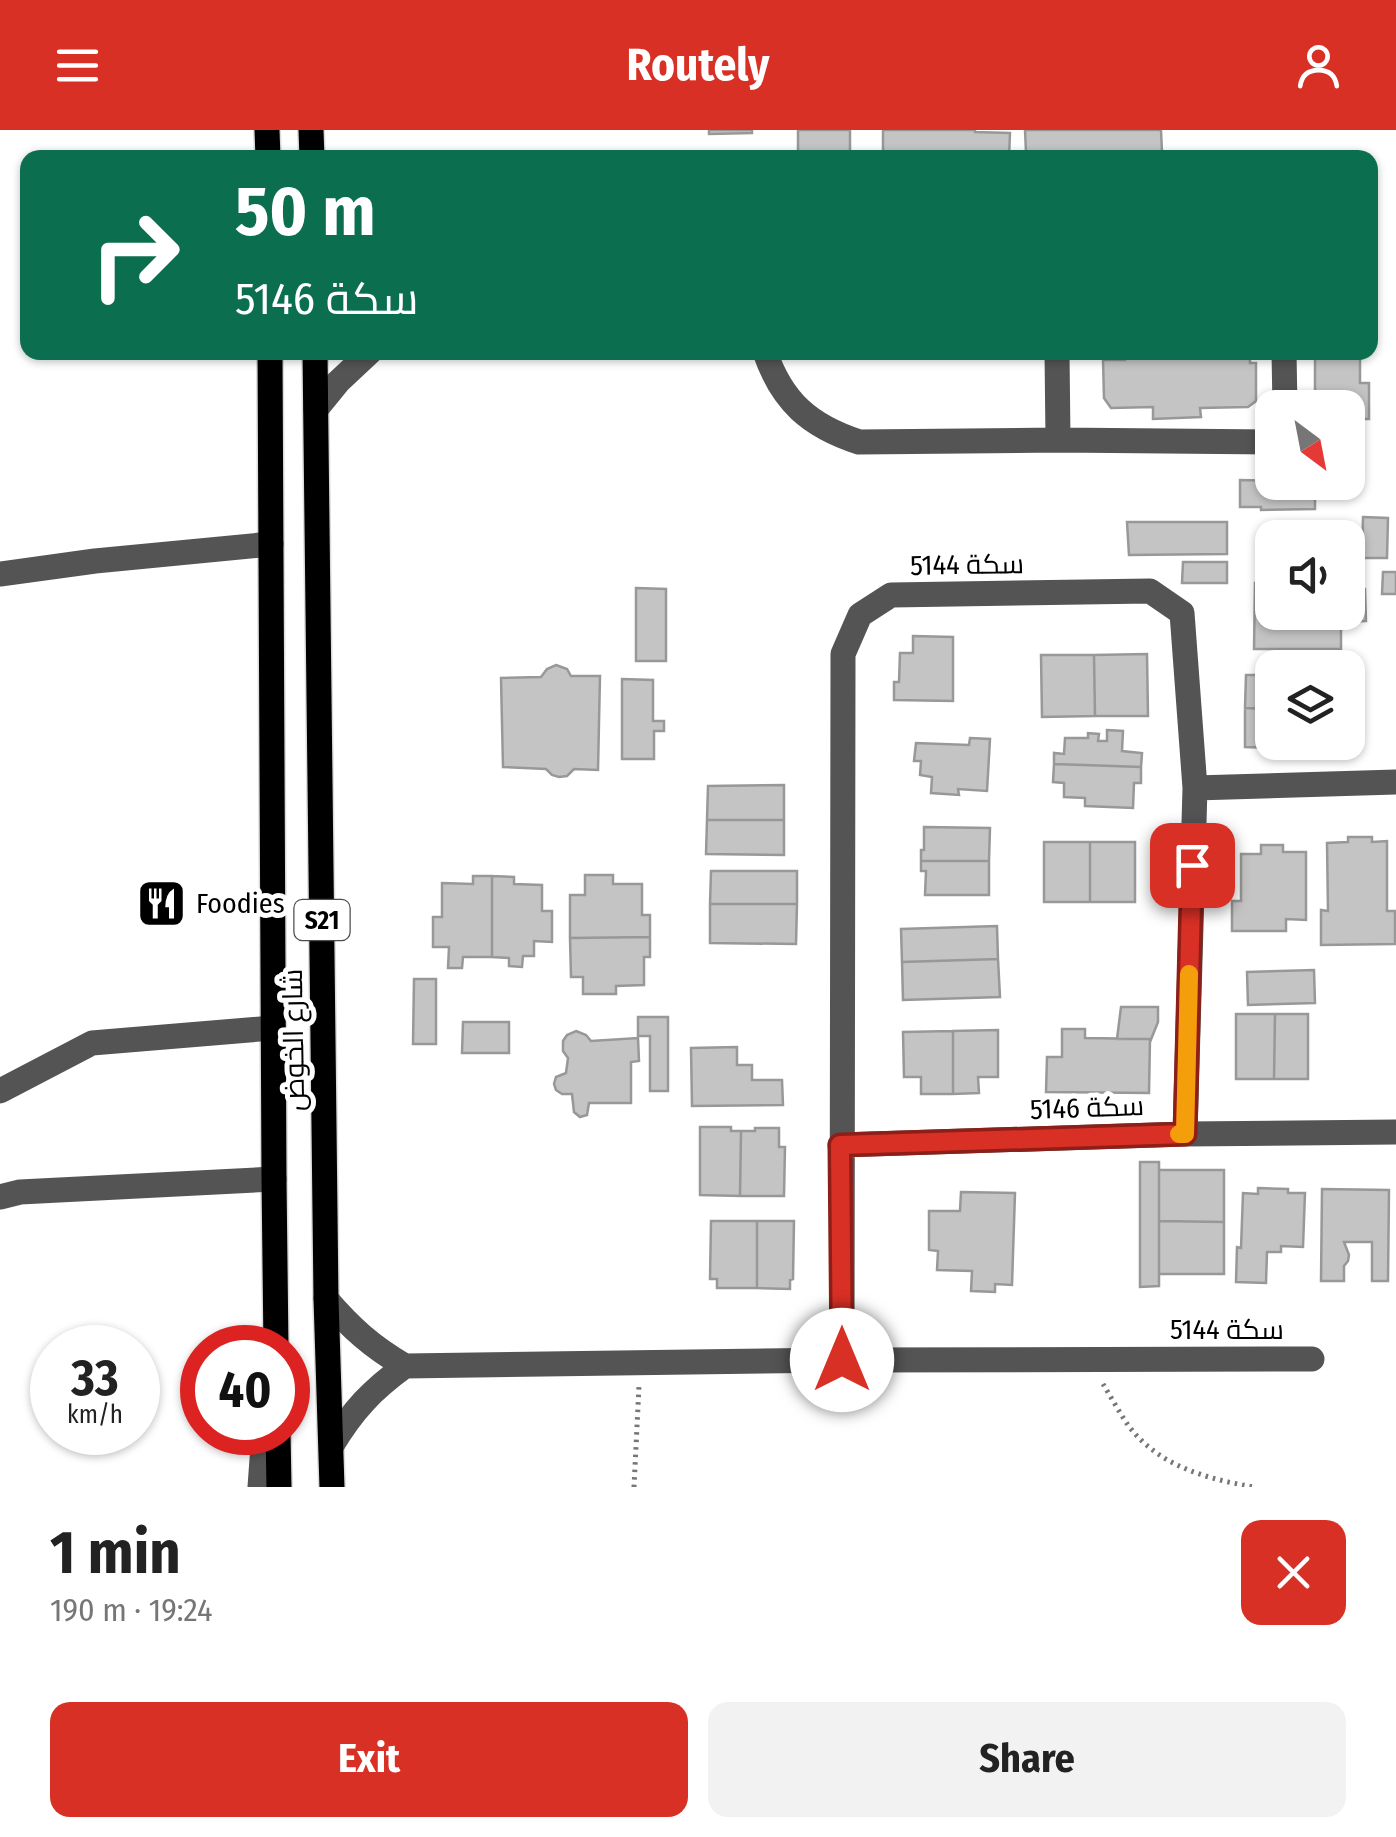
<!DOCTYPE html>
<html lang="en">
<head>
<meta charset="utf-8">
<style>
	:root { --surface:#fff; --page:#f2f2f2; --text:#222; --muted:#767676; --accent:#d93025 }
	body { margin:0; font-family:"Fira Sans Condensed",Cairo,sans-serif; background:var(--page); color:var(--text); height:100vh; display:flex; flex-direction:column; font-size:38px; white-space:nowrap }
	* { box-sizing:border-box; margin:0 }
	p { font-size:32px; color:var(--muted) }
	.icon { flex:none; width:55px; height:55px; fill:none; stroke:currentColor; stroke-width:2; stroke-linecap:round; stroke-linejoin:round }
	.map { position:relative; height:1357px; overflow:hidden }
	.side { display:flex; flex-direction:column; background:var(--surface); flex:1 }
	.side>* { flex:none }
	.hud { position:absolute; left:20px; top:20px; width:1358px; height:210px; border-radius:20px; box-shadow:0 2px 8px #0004; background:#0b6e4f; color:#fff; overflow:hidden }
	.needle { width:65px; rotate:148deg }
	.buttons { position:absolute; left:1255px; top:260px; display:grid; gap:20px }
	.buttons a { display:grid; place-items:center; width:110px; height:110px; border-radius:20px; background:var(--surface); box-shadow:0 2px 8px #0004; font-size:50px }
	.speed { position:absolute; left:30px; top:1195px; display:flex; gap:20px; font-size:50px; font-weight:700; text-align:center }
	.speed>* { display:grid; place-content:center; width:130px; height:130px; border-radius:50%; background:var(--surface); box-shadow:0 2px 8px #0004; line-height:1 }
	.speed small { font-size:25px; font-weight:400 }
	.speed .limit { border:15px solid #d22; background:#fff; color:#111 }
	.pin { position:absolute; display:grid; place-items:center; width:85px; height:85px; color:#fff; margin:-42px; border-radius:20px; box-shadow:0 5px 15px #0006 }
	.me { position:absolute; width:110px; margin:-55px; rotate:0deg; stroke-linejoin:round; filter:drop-shadow(0 0 8px #0008) }
	.turn { display:flex; align-items:center; gap:35px; height:210px; padding:0 50px; font-size:45px }
	.turn .icon { width:130px; height:130px; stroke-width:2.5 }
	.turn b { display:block; font-size:70px; line-height:85px }
	.round { display:grid; place-items:center; flex:none; width:105px; height:105px; border-radius:20px; background:var(--page) }
	.summary { display:flex; align-items:center; justify-content:space-between; height:170px; padding:0 50px }
	h1 { font-size:60px; font-weight:700; line-height:75px }
	.primary-button { display:flex; gap:20px; margin-top:auto; padding:20px 50px }
	.primary-button a { flex:1; height:115px; border-radius:20px; background:var(--accent); color:#fff; font-size:40px; font-weight:700; line-height:115px; text-align:center }
	.primary-button a+a { background:var(--page); color:var(--text) }
	header { display:flex; justify-content:space-between; align-items:center; height:130px; padding:0 50px; background:var(--accent); color:#fff; font-size:45px; font-weight:700 }
	.map>svg:first-child { display:block }
	.building { fill:#c4c4c4; stroke:#989898; stroke-width:2.5 }
	.lines { fill:none; stroke-linecap:round; stroke-linejoin:round }
	.major-casing { stroke:#dbdbdb; stroke-width:28 }
	.path { stroke:#767676; stroke-width:5; stroke-dasharray:2.5 5; stroke-linecap:butt }
	.minor { stroke:#545454; stroke-width:25 }
	.major { stroke:#000; stroke-width:25 }
	.route-casing { stroke:#8d1f18; stroke-width:25 }
	.route { stroke:#d93025; stroke-width:18 }
	.slow { stroke:#f59e0b; stroke-width:18 }
	.labels { text-anchor:middle; stroke-width:10; stroke-linejoin:round; paint-order:stroke }
	.shield { fill:#fff; stroke:#4c4c4c; stroke-width:2.5 }
	.shield-label { font-size:25px; font-weight:bold; fill:#000 }
	.street-label { font-size:28px; fill:#000; stroke:#fff }
	.poi-label { font-size:28px; fill:#000; stroke:#fff; text-anchor:start }
</style>
</head>
<body>
<header><svg class="icon" aria-label="menu" viewBox="0 0 24 24"><path d="M4 6h16M4 12h16M4 18h16"/></svg>Routely<svg class="icon" aria-label="person" viewBox="0 0 24 24"><circle cx="12" cy="8" r="4"/><path d="M4 21q1-7 8-7t8 7"/></svg></header>
<div class="map">
<svg width="1396" height="1357" viewBox="0 0 1396 1357">
	<rect width="100%" height="100%" fill="#fff"/>
	<!-- building -->
	<path class="building" d="M709,0H752V3L709,4Z
		M798,0H850V28H798Z
		M883,0H975V2L1010,3L1009,28H883Z
		M1025,0H1161L1162,22H1026Z
		M695,23L754,24V28H695Z
		M1125,222H1257V225H1250V233H1256V271L1248,277L1200,278L1201,287L1153,289V277L1111,278L1104,268L1103,230H1125Z
		M1315,222H1360V253H1369V289H1349L1348,278H1315Z
		M1240,350L1315,352V379L1261,380V377H1240Z
		M1363,387L1388,388L1387,428H1362Z
		M1127,392H1227V424L1129,425Z
		M1183,432H1227V453H1182Z
		M1383,442H1396V464H1382Z
		M1255,453H1272V482H1348V459H1365L1366,491L1341,492V519H1254Z
		M636,458L666,459V531H636Z
		M913,506L953,507V571L894,570V552H899L900,523H913Z
		M1147,524L1148,586H1095L1094,525Z
		M1041,525H1094L1095,586L1042,587Z
		M556,535L567,539L571,546H600L598,640L574,639L567,646L559,647L552,645L546,639L503,637L501,548L541,547L547,539Z
		M1246,545H1272V579L1245,578Z
		M622,549L653,550V591H664V601H654V629H622Z
		M1245,578L1272,579V612L1345,614H1274V618L1245,617Z
		M1107,600L1123,601L1122,621L1142,623L1141,637L1054,634V623L1064,624L1065,608H1088V603L1099,604L1098,611H1107Z
		M970,608L990,609L987,661L958,659L959,665L931,663L932,647L920,645L921,631H914L916,613L969,615Z
		M1054,634L1141,637V653H1134L1133,678L1085,676V668L1064,667V653L1053,652Z
		M784,655V690H707L708,656Z
		M707,690H784V725L706,724Z
		M924,697L990,698L989,731H921V720H924Z
		M1348,707H1372V712L1387,711V781H1395V814L1321,815V780L1328,781L1327,713L1348,712Z
		M1044,712H1090V772H1044Z
		M1090,712H1135V772H1090Z
		M1261,715H1283V722H1306V790L1286,789V801H1232V771H1241V724H1261Z
		M921,731H989V765H925L926,741H921Z
		M711,741H797V774H710Z
		M585,745H613V754H642V785H650V807L570,808V765H585Z
		M473,746H492V827H463L462,838H448L449,817H433V787H442V753L473,754Z
		M492,746L514,747V754L542,755V781H552V812L534,811V826H523L522,837L509,836V828L492,827Z
		M710,774H797L796,814L710,813Z
		M997,796L998,829L902,832L901,799Z
		M650,807V827H644V855L616,856V864H583V847H571L570,808Z
		M998,829L1000,867L903,870L902,832Z
		M1314,840L1315,873L1248,875L1247,842Z
		M414,849H436V914H413Z
		M1121,877H1158V892L1150,912V909H1117Z
		M1236,884H1275L1274,949H1236Z
		M1275,884H1308V949H1274Z
		M638,887H668V961H650V906H638Z
		M463,892H509V923H462Z
		M1062,899H1085V908L1150,909L1149,963L1046,962L1047,927H1062Z
		M998,900V947H978L979,963L953,964V901Z
		M576,901L586,905L591,911L638,908L639,931L631,932V973H589L587,985L580,987L574,982L572,964H562L556,960L554,954L556,947L566,943L568,928L563,921V911L567,905Z
		M953,901V964H921V947H904L903,902Z
		M737,917V935H752V950H782L783,975L692,976L691,918Z
		M700,997H731V1001H741L740,1066L700,1065Z
		M755,998H779V1017H785L784,1066H740L741,1001H755Z
		M1140,1032H1159V1156L1140,1157Z
		M1159,1040H1224V1092L1159,1091Z
		M1258,1058L1288,1059V1063H1305L1303,1117L1281,1116V1122H1267L1266,1153L1236,1152L1237,1117L1241,1118L1243,1063L1258,1064Z
		M1322,1059L1389,1060L1388,1151H1372V1112H1344L1349,1125L1348,1131L1344,1136V1151H1321Z
		M961,1062L1015,1063L1012,1155L995,1154V1162L971,1161L972,1141L937,1140L938,1121L929,1120V1081H960Z
		M711,1091H757V1158H717V1149H710Z
		M757,1091H794L793,1149L790,1150V1159L757,1158Z
		M1159,1091L1224,1092V1144H1159Z"/>
	<g class="lines">
		<defs>
			<path id="major" d="M267,0L268,28
				M311,0L312,28
				M270,222L274,1049L276,1218
				M315,222L326,1169L332,1357
				M278,1302L279,1357"/>
		</defs>
		<!-- major casing -->
		<use href="#major" class="major-casing"/>
		<!-- path -->
		<path class="path" d="M1103,1254C1111,1267 1119,1282 1128,1295C1158,1336 1207,1349 1254,1357
			M634,1357L639,1256"/>
		<!-- minor -->
		<path class="minor" d="M765,222C782,272 810,296 859,312L1058,310L1057,222
			M1284,222L1285,278
			M316,279L338,252L370,222
			M1058,310L1272,312
			M0,444L95,431L271,414
			M1195,658L1396,652
			M0,961L92,913L273,898
			M840,1015L1185,1004L1396,1002
			M0,1067L20,1062L274,1049
			M326,1169C351,1198 372,1217 405,1236
			M842,1230L843,524L860,485L891,465L1150,461L1182,483L1195,658L1185,1004
			M405,1236L842,1230L1312,1229
			M332,1315C353,1280 372,1260 405,1236
			M260,1357L264,1302"/>
		<!-- major -->
		<use href="#major" class="major"/>
	</g>
	<g class="lines">
		<defs>
			<path id="route" d="M842,1230L840,1015L1185,1004L1192,735"/>
		</defs>
		<!-- route casing -->
		<use href="#route" class="route-casing"/>
		<!-- route -->
		<use href="#route" class="route"/>
		<!-- slow -->
		<path class="slow" d="M1179,1004H1185L1189,844"/>
	</g>
	<!-- icons -->
	<defs>
		<symbol id="restaurant-square" viewBox="-11 -11 22 22"><rect x="-9" y="-9" width="18" height="18" rx="4" fill="#000" stroke="#fff"/><path d="M-5-6h1v4h1v-4h1v4h1v-4h1v5L-1.5 .5V6h-2V.5L-5-1ZM5-6V6H3V1.5H1.5Q1.5-4 5-6Z" fill="#fff"/></symbol>
	</defs>
	<g fill-rule="evenodd">
		<use href="#restaurant-square" x="134" y="746" width="55" height="55"/>
	</g>
	<g class="labels">
		<!-- shield labels -->
		<rect class="shield" x="294.5" y="770" width="55" height="40" rx="8"/>
		<g class="shield-label">
			<text x="322" y="799">S21</text>
		</g>
		<!-- street labels -->
		<g class="street-label">
			<text transform="translate(967 434) rotate(-1)" y="10">سكة 5144</text>
			<text transform="translate(293 910) rotate(-91)" y="10">شارع الخوض</text>
			<text transform="translate(1087 977) rotate(-2)" y="10">سكة 5146</text>
			<text x="1227" y="1209">سكة 5144</text>
		</g>
		<!-- poi labels -->
		<g class="poi-label">
			<text x="196" y="783">Foodies</text>
		</g>
	</g>
</svg>
<div class="buttons">
<a><svg class="needle" viewBox="-14 -14 28 28"><path d="M0-13l5 13h-10z" fill="#e53935"/><path d="M0 13l5-13h-10z" fill="#767676"/></svg></a>
<a><svg class="icon" aria-label="sound" viewBox="0 0 24 24"><path d="M4 9h4l5-4v14l-5-4H4zM17 9q2 3 0 6"/></svg></a>
<a><svg class="icon" aria-label="layers" viewBox="0 0 24 24"><path d="M12 4l9 5-9 5-9-5zM3 14l9 5 9-5"/></svg></a>
</div>
<div class="speed"><div>33<small>km/h</small></div><div class="limit">40</div></div>
<div class="pin" style="left:1192px;top:735px;background:#d93025"><svg class="icon" aria-label="arrive" viewBox="0 0 24 24"><path d="M6 21V4h12l-3 4 3 4H6"/></svg></div>
<svg class="me" style="left:842px;top:1230px" viewBox="-20 -20 40 40"><circle r="19" fill="#fff"/><path d="M0-13L10 11 0 6-10 11z" fill="#d93025"/></svg>
<div class="hud">
<div class="turn"><svg class="icon" aria-label="right" viewBox="0 0 24 24"><path d="M7 20v-9h11M14 6l5 5-5 5"/></svg><div><b>50 m</b>سكة 5146</div></div>
</div>
</div>
<section class="side">
<div class="summary"><div><h1>1 min</h1><p>190 m · 19:24</p></div><a class="round" style="background:#d93025;color:#fff"><svg class="icon" aria-label="close" viewBox="0 0 24 24"><path d="M6 6l12 12M18 6L6 18"/></svg></a></div>
<div class="primary-button"><a>Exit</a><a>Share</a></div>
</section>
</body>
</html>
